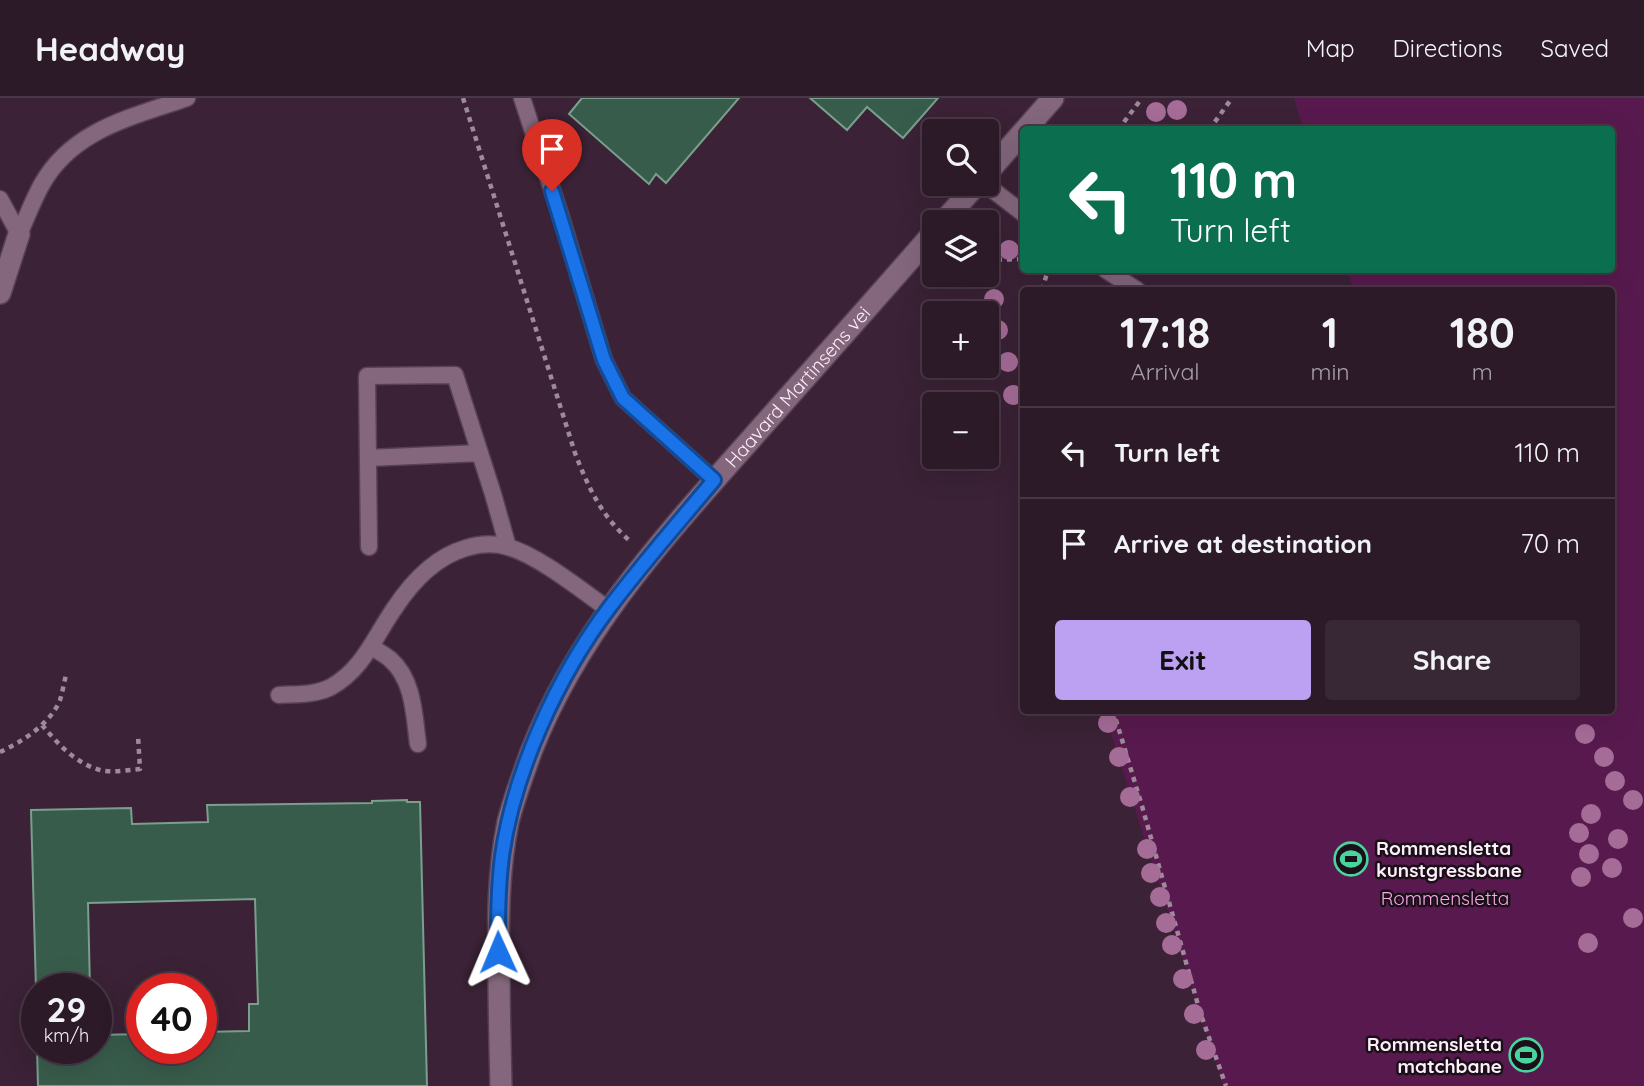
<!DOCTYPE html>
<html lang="en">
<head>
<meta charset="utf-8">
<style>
	:root { --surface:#2c1a28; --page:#382734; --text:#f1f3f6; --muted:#a6a1a8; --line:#483845; --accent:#bca0f2 }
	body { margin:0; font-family:Quicksand,sans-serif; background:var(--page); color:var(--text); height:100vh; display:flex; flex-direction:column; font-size:26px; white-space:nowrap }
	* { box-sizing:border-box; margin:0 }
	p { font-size:23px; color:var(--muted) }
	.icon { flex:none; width:38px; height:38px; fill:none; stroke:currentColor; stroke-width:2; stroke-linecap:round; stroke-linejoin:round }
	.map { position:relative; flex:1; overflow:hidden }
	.side { position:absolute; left:1020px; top:189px; width:595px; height:427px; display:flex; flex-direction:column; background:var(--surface); border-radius:7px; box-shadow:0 7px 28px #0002,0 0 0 2px var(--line) }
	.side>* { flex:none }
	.banner { position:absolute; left:1020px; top:28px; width:595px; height:147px; border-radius:7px; box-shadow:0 7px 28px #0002,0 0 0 2px var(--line); background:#0b6e4f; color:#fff; overflow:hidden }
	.buttons { position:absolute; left:922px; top:21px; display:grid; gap:14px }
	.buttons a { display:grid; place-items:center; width:77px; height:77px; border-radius:7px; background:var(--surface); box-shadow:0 7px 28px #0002,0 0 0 2px var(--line); font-size:35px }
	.speed { position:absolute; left:21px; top:875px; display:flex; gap:14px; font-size:35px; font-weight:700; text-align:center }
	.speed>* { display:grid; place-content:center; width:91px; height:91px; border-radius:50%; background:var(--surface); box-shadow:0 7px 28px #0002,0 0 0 2px var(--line); line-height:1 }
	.speed small { font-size:18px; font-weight:400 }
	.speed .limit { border:10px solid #d22; background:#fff; color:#111 }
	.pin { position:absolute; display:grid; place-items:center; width:60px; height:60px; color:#fff; margin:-72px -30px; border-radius:50% 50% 50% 0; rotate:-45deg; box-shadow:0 0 7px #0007 }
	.pin .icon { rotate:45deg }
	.me { position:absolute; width:77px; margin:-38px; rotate:359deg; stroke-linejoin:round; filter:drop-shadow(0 0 5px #0008) }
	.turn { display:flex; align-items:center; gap:24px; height:147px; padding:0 35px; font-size:32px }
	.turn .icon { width:91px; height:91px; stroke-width:2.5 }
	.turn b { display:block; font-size:49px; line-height:60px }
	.eta { display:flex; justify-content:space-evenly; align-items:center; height:119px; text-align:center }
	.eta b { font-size:42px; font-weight:800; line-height:49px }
	.primary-button { display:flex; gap:14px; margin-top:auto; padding:14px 35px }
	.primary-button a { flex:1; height:80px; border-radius:7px; background:var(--accent); color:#111; font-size:28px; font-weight:800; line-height:80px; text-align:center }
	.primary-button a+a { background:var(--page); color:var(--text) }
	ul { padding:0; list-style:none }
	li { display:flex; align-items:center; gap:21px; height:91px; padding:0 35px; border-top:2px solid var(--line) }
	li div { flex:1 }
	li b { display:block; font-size:26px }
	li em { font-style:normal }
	header { display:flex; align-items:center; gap:42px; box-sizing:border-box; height:98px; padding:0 35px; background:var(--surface); border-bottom:2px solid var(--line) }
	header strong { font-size:33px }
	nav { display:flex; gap:38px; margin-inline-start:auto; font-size:24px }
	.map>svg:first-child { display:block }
	.green { fill:#581a4e }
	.building { fill:#385c4b; stroke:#7a9f8c; stroke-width:2 }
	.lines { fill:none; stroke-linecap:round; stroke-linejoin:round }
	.service-casing { stroke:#564152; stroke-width:19 }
	.minor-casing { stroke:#564152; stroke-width:24 }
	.tertiary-casing { stroke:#564152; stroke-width:24 }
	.path { stroke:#9e8b9a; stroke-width:4.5; stroke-dasharray:5 5; stroke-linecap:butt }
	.service { stroke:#84677d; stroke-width:16 }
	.minor { stroke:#84677d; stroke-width:21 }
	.tertiary { stroke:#84677d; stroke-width:21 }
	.tree { fill:#a56c98 }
	.route-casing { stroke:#114b97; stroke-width:18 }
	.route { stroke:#1a73e8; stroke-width:12 }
	.labels { text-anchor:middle; stroke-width:5; stroke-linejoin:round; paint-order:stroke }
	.street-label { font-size:19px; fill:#fdeff9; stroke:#1b1019 }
	.poi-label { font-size:19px; font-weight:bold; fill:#fdeff9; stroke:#1b1019; text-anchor:start }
	.park-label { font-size:19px; fill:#fba8e8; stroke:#1b1019 }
</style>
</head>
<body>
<header>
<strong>Headway</strong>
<nav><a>Map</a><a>Directions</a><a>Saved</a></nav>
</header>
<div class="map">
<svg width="1644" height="988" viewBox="0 0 1644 988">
	<rect width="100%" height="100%" fill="#3b2236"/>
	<!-- green -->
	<path class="green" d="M1294,0H1644V988H1223L1104,613L1612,612V192H1353L1347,172H1612V32L1303,31Z"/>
	<!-- building -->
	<path class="building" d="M582,0H739L666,85L656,76L649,86L569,16Z
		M810,0H938L903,40L867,9L847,32Z
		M407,702V704H420L427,988H38L37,950H96V937L142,936V950H201V934L249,933V906H258L255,801L88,805L90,891H36L31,712L131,710L132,726L208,724L207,707L372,705V703Z"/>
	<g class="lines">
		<defs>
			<path id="service" d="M522,0L560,116L604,262L623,300L714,382
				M985,86L1024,116
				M0,101L19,136
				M19,136C27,119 33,102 42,86C73,31 133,19 187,0
				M1106,172L1137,192
				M368,360L480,355
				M369,449L367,278L455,277L493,396L508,449
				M371,548C377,553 384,556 390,561C414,582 414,617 418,646
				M279,597C297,596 315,597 331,589C363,571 374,540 394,511C411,485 435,459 466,450C479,446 495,445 508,449C539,458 581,492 608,511"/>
			<path id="minor" d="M0,195L19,136"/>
			<g id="tertiary">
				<path d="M1025,32L1053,0"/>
				<path d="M987,75L1024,33"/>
				<path d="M943,124L977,86"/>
				<path id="s1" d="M501,988C500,949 499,910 499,872C498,821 498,774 508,724C514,700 523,677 531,654C579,531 666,437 752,340C813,271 874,203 934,134"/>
			</g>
		</defs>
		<!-- service casing -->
		<use href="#service" class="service-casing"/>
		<!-- minor casing -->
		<use href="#minor" class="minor-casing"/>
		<!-- tertiary casing -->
		<use href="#tertiary" class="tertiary-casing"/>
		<!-- path -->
		<path class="path" d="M463,0L575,355C588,389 602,419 630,443
			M1118,32L1142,0
			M1209,32L1232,0
			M987,162L1024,161
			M1042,192L1048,172
			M1113,612L1142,708L1200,914L1226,988
			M42,627C58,646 75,665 100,672C112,675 127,672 140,671L138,638
			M0,654C22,644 51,625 60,602C63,593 64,583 67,574"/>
		<!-- service -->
		<use href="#service" class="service"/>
		<!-- minor -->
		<use href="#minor" class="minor"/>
		<!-- tertiary -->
		<use href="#tertiary" class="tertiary"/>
	</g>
	<!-- trees -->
	<g class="tree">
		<circle cx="1177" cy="12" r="10"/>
		<circle cx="1156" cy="14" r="10"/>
		<circle cx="1009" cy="152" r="10"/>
		<circle cx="994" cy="201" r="10"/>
		<circle cx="998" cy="232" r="10"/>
		<circle cx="1008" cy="264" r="10"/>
		<circle cx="1013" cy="297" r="10"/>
		<circle cx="1108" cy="625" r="10"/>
		<circle cx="1585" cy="636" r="10"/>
		<circle cx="1119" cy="659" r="10"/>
		<circle cx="1604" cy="659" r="10"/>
		<circle cx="1615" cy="683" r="10"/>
		<circle cx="1130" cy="699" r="10"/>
		<circle cx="1633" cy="702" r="10"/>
		<circle cx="1591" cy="716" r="10"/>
		<circle cx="1579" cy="735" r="10"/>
		<circle cx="1618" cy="741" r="10"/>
		<circle cx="1147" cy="751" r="10"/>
		<circle cx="1589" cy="756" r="10"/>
		<circle cx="1612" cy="770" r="10"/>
		<circle cx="1151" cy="775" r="10"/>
		<circle cx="1581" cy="779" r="10"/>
		<circle cx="1160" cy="799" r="10"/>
		<circle cx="1633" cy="820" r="10"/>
		<circle cx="1166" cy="825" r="10"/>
		<circle cx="1588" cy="845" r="10"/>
		<circle cx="1172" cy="847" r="10"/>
		<circle cx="1183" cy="881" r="10"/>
		<circle cx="1194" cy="916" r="10"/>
		<circle cx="1206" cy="952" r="10"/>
	</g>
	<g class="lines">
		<defs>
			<path id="route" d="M498,854C498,821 498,790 502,758C514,673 558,578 609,510C642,466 679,424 714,382L623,300L604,262L552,93"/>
		</defs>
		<!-- route casing -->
		<use href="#route" class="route-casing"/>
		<!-- route -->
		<use href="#route" class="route"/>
	</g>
	<!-- icons -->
	<defs>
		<symbol id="stadium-ring" viewBox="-11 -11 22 22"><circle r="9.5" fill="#1b1019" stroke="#48d49d" stroke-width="1.5"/><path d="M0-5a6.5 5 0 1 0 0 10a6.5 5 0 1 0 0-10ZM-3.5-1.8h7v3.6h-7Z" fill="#48d49d"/></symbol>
	</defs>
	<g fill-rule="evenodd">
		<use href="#stadium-ring" x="1332" y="742" width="38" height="38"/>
		<use href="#stadium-ring" x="1507" y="938" width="38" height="38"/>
	</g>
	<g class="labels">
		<!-- street labels -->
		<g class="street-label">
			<text dy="7" stroke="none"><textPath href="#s1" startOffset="793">Haavard Martinsens vei</textPath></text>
		</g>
		<!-- poi labels -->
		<g class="poi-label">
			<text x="1376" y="757">Rommensletta<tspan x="1376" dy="22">kunstgressbane</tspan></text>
			<text x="1502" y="953" text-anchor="end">Rommensletta<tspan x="1502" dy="22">matchbane</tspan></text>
		</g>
		<!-- park labels -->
		<g class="park-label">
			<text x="1445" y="807">Rommensletta</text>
		</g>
	</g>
</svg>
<div class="buttons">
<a><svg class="icon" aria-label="search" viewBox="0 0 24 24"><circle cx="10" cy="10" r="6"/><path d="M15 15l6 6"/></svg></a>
<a><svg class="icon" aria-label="layers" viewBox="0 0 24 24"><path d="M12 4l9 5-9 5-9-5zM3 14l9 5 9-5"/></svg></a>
<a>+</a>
<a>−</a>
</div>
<div class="speed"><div>29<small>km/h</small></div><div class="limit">40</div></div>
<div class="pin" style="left:552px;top:93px;background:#d93025"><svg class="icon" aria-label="arrive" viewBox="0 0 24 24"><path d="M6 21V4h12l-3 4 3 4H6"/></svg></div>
<svg class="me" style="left:498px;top:854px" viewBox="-20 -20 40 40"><path d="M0-17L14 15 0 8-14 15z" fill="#1a73e8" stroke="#fff" stroke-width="4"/></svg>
<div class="banner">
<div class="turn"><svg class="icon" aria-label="left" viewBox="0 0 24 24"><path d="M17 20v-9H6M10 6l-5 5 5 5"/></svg><div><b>110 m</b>Turn left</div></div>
</div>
<section class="side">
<div class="eta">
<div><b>17:18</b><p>Arrival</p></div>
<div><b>1</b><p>min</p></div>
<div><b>180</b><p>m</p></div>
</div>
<ul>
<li><svg class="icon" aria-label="left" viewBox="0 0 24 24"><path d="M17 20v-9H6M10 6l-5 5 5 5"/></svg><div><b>Turn left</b></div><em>110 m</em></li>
<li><svg class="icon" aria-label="arrive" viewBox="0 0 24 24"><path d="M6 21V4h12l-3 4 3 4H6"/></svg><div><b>Arrive at destination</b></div><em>70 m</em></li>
</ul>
<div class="primary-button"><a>Exit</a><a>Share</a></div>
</section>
</div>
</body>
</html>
